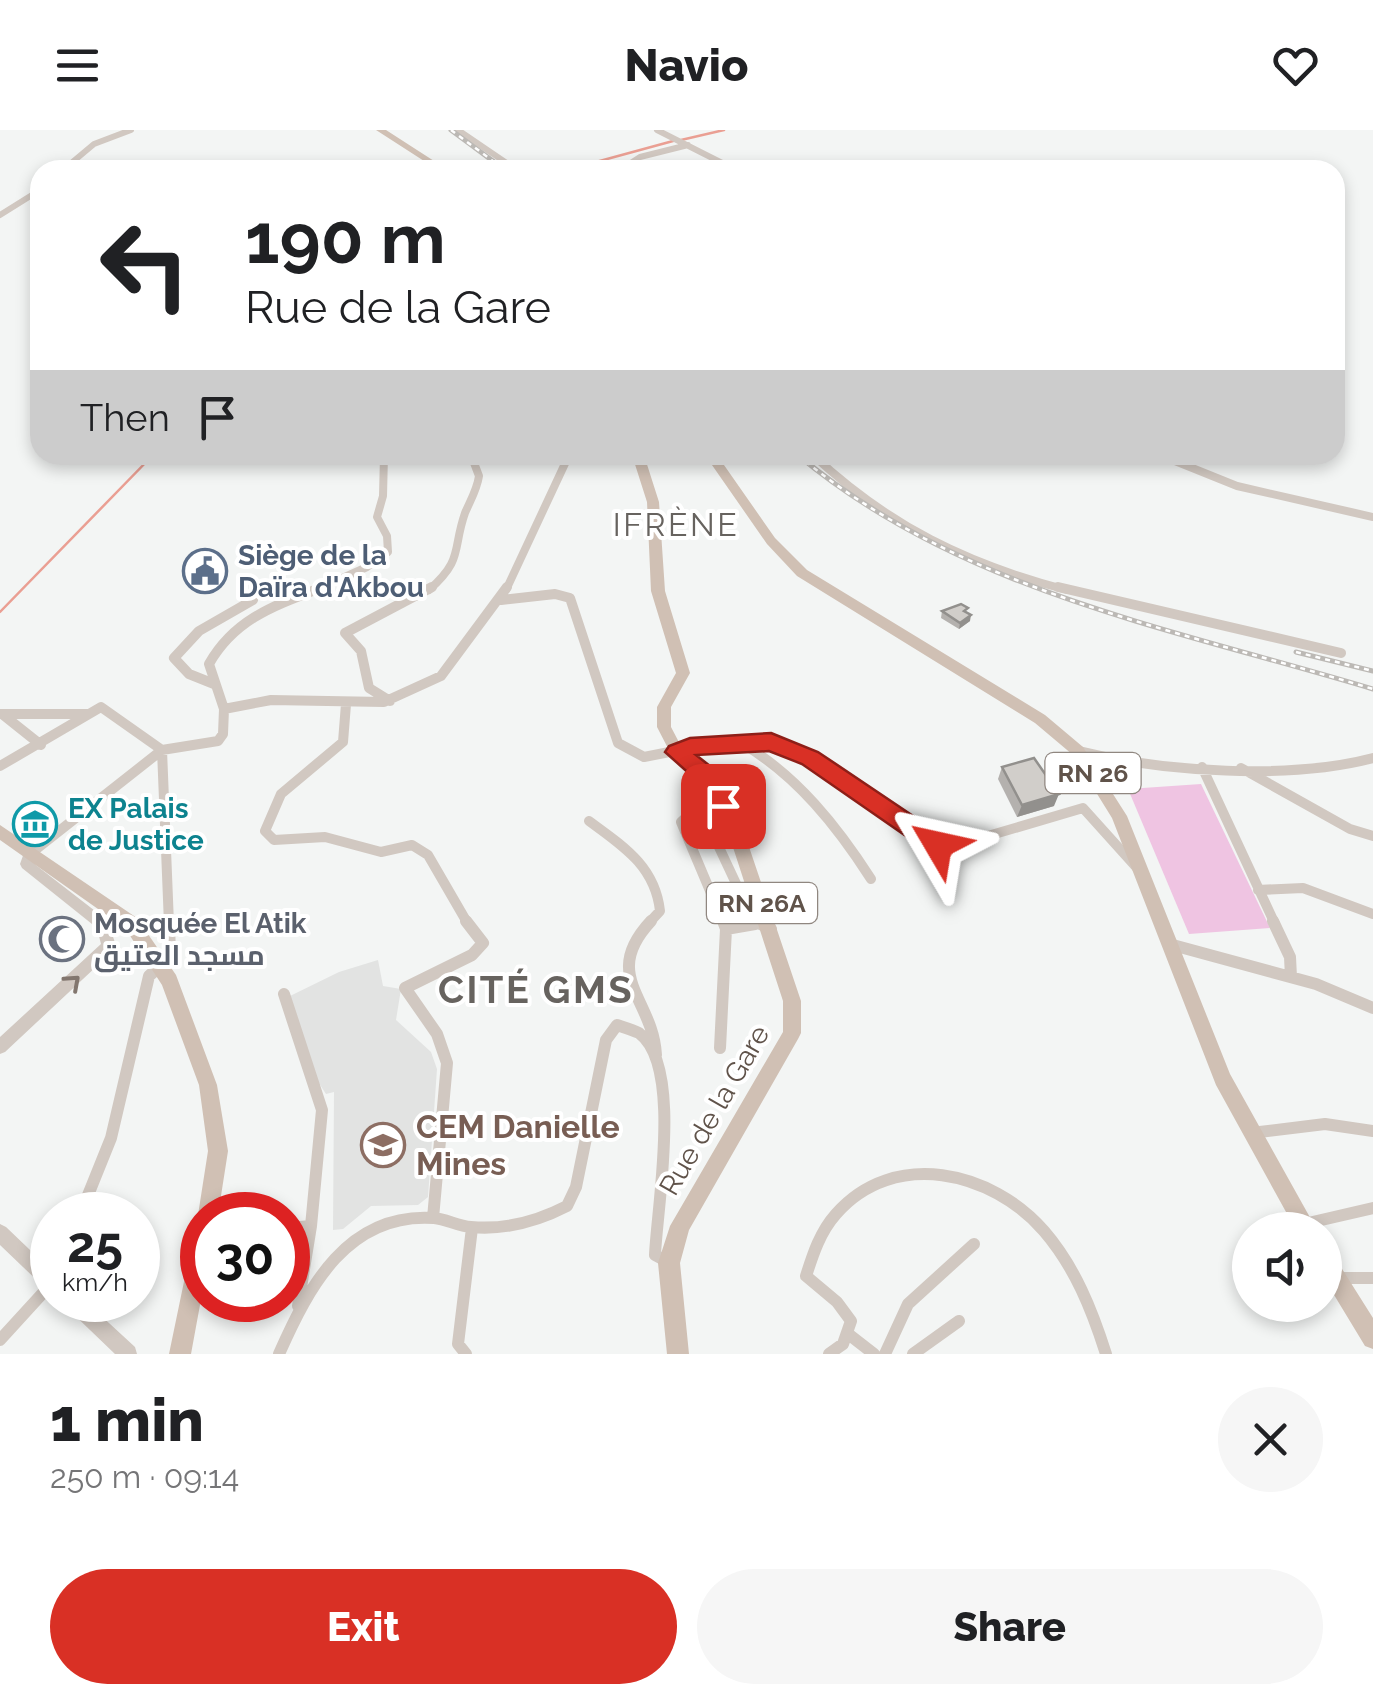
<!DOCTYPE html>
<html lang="en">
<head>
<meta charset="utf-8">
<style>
	:root { --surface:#fff; --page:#f6f6f6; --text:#202124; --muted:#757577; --accent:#d93025 }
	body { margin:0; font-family:Raleway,Cairo,sans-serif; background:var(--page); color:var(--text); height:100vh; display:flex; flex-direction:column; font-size:38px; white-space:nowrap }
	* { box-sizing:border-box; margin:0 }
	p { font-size:32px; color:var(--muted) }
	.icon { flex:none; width:55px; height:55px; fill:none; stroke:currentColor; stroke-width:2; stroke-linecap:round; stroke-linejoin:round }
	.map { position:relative; height:1224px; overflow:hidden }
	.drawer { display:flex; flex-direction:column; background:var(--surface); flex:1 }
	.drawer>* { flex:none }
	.banner { position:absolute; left:30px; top:30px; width:1315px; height:305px; border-radius:30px; box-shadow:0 5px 15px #0003; background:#fff; color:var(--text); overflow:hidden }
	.tools { position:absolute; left:1232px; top:1082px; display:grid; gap:20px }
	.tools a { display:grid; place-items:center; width:110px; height:110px; border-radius:50%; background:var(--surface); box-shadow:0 5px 15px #0003; font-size:50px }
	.speed { position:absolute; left:30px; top:1062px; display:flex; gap:20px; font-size:50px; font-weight:700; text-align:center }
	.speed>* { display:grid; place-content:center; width:130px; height:130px; border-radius:50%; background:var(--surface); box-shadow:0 5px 15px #0003; line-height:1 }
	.speed small { font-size:25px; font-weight:400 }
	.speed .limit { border:15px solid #d22; background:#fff; color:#111 }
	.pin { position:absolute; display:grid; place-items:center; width:85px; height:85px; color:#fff; margin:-42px; border-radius:20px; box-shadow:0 5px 15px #0006 }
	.me { position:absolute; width:110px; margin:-55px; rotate:306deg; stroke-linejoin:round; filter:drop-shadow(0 0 8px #0008) }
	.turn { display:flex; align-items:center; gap:35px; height:210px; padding:0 50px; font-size:45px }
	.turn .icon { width:130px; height:130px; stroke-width:2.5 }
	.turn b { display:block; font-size:70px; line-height:85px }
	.then { display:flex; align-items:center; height:95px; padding:0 50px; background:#0003; gap:20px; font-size:38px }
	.round { display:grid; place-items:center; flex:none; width:105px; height:105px; border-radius:52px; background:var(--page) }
	.overview { display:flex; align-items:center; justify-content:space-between; height:170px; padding:0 50px }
	h1 { font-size:60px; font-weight:800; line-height:75px }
	.action { display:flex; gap:20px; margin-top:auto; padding:20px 50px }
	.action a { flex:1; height:115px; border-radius:60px; background:var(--accent); color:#fff; font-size:40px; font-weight:800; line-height:115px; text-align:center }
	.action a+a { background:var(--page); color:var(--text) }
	header { display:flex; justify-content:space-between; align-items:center; height:130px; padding:0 50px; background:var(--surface); font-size:45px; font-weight:800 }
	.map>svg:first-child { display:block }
	.education { fill:#e2e3e2 }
	.green { fill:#efc4e2 }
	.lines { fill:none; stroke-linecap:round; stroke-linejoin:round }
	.stream { stroke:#ea9f93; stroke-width:2.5 }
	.minor-far3 { stroke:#d1c8c1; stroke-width:6 }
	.minor-far2 { stroke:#d1c8c1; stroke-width:8 }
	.minor-far1 { stroke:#d1c8c1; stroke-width:10 }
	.minor { stroke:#d1c8c1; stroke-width:12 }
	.tertiary { fill:#d1c8c1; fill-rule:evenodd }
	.primary { fill:#d0c0b4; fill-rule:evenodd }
	.rail-casing { stroke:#bcb9b5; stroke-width:5 }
	.rail { stroke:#fff; stroke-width:2.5; stroke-dasharray:5; stroke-linecap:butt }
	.wall { fill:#b4b1ae }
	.shaded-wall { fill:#92908d }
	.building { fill:#d1ceca; stroke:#92908d; stroke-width:2.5 }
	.oneway { stroke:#82766e }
	.route { fill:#d93025; stroke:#8d1f18; stroke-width:2.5 }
	.labels { text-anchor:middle; stroke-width:8; stroke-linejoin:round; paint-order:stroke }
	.shield { fill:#fff; stroke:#908780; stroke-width:2.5 }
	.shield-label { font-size:25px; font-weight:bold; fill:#60534a }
	.service-label { font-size:28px; font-weight:bold; fill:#4e5e75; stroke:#fff; text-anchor:start }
	.culture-label { font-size:28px; font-weight:bold; fill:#0d838f; stroke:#fff; text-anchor:start }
	.worship-label { font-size:28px; font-weight:bold; fill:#5b616d; stroke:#fff; text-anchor:start }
	.street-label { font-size:28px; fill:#60534a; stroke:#fff }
	.quarter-label { font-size:32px; letter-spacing:2.5px; fill:#67635f; stroke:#fff }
	.near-education-label { font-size:32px; font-weight:bold; fill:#785e54; stroke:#fff; text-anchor:start }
	.district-label { font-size:38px; font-weight:bold; letter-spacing:2.5px; fill:#67635f; stroke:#fff }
</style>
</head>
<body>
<header><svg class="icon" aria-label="menu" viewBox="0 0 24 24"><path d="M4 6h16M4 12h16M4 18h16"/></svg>Navio<svg class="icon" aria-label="heart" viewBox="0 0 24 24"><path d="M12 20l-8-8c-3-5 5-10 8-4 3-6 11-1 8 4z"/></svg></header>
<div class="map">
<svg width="1373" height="1224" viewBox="0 0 1373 1224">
	<rect width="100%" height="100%" fill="#f3f5f4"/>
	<!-- education -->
	<path class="education" d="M378,830L383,856L401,859L396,890L431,922L437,939L428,1067L418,1075L371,1076L343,1099L333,1100L334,962L326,964L317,950L290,866L339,842Z"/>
	<!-- green -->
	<path class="green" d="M1201,654L1270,798L1189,804L1128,659Z"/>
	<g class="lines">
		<!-- stream -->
		<path class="stream" d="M681,10L724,0
			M592,40L596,32L673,11
			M0,482L153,325"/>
		<!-- minor-far3 -->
		<path class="minor-far3" d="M458,0L517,40
			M657,0L736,40
			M63,40L94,14L131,0
			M620,40L640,27L688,15
			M0,85L40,60"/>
		<!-- minor-far2 -->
		<path class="minor-far2" d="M813,325C889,396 967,434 1067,460
			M1160,325L1237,356L1373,387
			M316,460L367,437L388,422L387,406L377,387L383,366L384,325
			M429,460C464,429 452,420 465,383C470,371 477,360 479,346L471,325
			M506,460L569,325"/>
		<!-- minor-far1 -->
		<path class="minor-far1" d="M1058,457L1341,523
			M501,470L555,464L570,468L618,613L644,627L720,612L775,613L820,632L905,695L947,718L1083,678L1137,738
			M214,554L189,544L174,528L199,501L253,470
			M390,571L369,558L361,521L345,503L432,457
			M346,574L343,612L281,664L265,701L274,710L325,707L381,722L412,715L428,725L468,794
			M224,579L209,534C235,488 276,475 323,457
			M0,584H89
			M2,584L41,615
			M743,614C797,646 837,696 871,749
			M1079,621C1163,642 1289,650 1373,628
			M0,636L101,577L162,620L169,794
			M1202,637L1275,794
			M1241,638L1350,699L1373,706
			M1106,662L1120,641L1133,635
			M589,691C623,716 655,736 660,781L648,794
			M30,724L162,620L218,611L223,604L224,579L271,570L384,572L441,546L507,457
			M1258,760L1303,758L1373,784
			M724,794L681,692L692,682L702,681L755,794"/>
		<!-- minor -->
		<path class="minor" d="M651,791C600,846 653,868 656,925
			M723,791L726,799
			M754,791L771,799
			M1273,791L1290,827L1291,847
			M1169,814L1316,854L1373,878
			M284,864L322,980L311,1096
			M720,918L726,799L755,794
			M1251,1003L1325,994L1373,1001
			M80,1085L111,1008L149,846L170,827L169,791
			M433,1088L447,933L437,904L405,858L472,825L483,813L466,791
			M1304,1094L1373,1078
			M288,1098L311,1096L298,1176
			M1337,1148H1373
			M847,1203L874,1224
			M0,1210L52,1153
			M279,1224C309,1156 348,1082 434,1088C446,1089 458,1096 471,1097C504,1100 538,1091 567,1076L576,1057L606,910L617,895C623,897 633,900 639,903C683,935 657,1076 655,1125L668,1132
			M466,1224L458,1214L472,1098
			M829,1224L843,1214L851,1191L837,1172L806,1146C813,1124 820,1102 836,1084C894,1018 992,1041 1044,1101C1075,1137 1092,1180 1106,1224
			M885,1224L908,1174L974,1114
			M913,1224L959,1191"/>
		<!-- tertiary -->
		<path class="tertiary" d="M30,718L35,720L37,724L34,733L37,736L108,791L116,816L114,820L5,922L0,924V907L101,814L97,798L22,738L20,734L25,720Z
			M0,1094L6,1097L52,1141V1162L46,1159L0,1115Z
			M62,1170H84L135,1217L137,1224H115L65,1176Z"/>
		<!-- primary -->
		<path class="primary" d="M376,0H386L448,40H438Z
			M632,325H644L659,372L665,461L690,543L671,577V597L682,618L716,645L744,702L801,871V903L798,909L689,1100L680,1133L689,1224H667L658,1133L670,1096L783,902V871L728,702L705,653L672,626L657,597V577L676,543L651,461L647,372Z
			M705,325H717L775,408L807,440L1045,585L1083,617L1127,686L1230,944L1317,1100H1296L1216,955L1112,688L1073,625L1035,593L797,446L767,414Z
			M0,695L137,788L176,845L217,955L228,1021L218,1085H202V1093L198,1085L208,1021L199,955L162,855L125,798L0,710Z
			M202,1103V1164L191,1224H169L192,1113L195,1106Z
			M1325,1120L1332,1123L1373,1188V1219L1365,1216L1325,1150Z"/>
		<defs>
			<path id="rail" d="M451,0L505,40
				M798,325C960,461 1175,499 1373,559
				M1296,522L1373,541"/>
		</defs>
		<!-- rail casing -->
		<use href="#rail" class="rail-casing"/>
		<!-- rail -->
		<use href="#rail" class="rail"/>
	</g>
	<!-- wall -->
	<path class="wall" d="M942,481L967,483L970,491L959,499L941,488Z
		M1002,637L1054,676L1017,687L998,649Z"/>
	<!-- shaded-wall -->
	<path class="shaded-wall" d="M971,485L970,491L959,499L960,493Z
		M1059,664L1054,676L1017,687L1022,675Z"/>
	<!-- building -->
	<path class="building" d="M961,474L968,478L964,481L971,485L960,493L942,481Z
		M1034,628L1059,664L1022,675L1002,637Z"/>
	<!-- one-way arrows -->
	<defs><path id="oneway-chevron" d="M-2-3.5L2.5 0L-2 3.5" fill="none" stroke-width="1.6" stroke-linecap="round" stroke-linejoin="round" transform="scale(2.5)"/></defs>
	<use class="oneway" href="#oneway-chevron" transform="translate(73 852) rotate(-42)"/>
	<!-- route -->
	<path class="route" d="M771,603L818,622L946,708L950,715L946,722H929L802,634L769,621L696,625L719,643L735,676L732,682H715L702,655L665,622L669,616L690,608Z"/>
	<!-- icons -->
	<defs>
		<symbol id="civic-ring" viewBox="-11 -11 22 22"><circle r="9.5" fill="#fff" stroke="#5c6f8a" stroke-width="1.5"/><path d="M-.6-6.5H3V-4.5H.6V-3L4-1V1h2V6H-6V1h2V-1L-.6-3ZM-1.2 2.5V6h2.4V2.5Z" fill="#5c6f8a"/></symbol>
		<symbol id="museum-ring" viewBox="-11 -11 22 22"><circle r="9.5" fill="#fff" stroke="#0f9aa8" stroke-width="1.5"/><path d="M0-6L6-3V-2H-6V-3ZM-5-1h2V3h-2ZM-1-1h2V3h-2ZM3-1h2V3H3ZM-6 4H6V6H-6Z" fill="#0f9aa8"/></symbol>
		<symbol id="mosque-ring" viewBox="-11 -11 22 22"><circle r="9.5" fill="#fff" stroke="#6b7280" stroke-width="1.5"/><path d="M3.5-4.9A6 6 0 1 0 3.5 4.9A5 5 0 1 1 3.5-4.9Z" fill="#6b7280"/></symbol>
		<symbol id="school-ring" viewBox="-11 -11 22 22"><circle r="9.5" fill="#fff" stroke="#8d6e63" stroke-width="1.5"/><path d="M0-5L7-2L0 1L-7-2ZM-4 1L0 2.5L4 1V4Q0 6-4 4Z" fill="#8d6e63"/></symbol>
	</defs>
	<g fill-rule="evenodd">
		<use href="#civic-ring" x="180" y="416" width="50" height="50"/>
		<use href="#museum-ring" x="10" y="669" width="50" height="50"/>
		<use href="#mosque-ring" x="37" y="784" width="50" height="50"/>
		<use href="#school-ring" x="358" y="990" width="50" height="50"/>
	</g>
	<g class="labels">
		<!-- shield labels -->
		<g class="shield">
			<rect x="1045.5" y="623" width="95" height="40" rx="8"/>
			<rect x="707" y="753" width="110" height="40" rx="8"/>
		</g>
		<g class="shield-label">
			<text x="1093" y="652">RN 26</text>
			<text x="762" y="782">RN 26A</text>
		</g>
		<!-- service labels -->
		<g class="service-label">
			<text x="238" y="435">Siège de la<tspan x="238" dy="32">Daïra d'Akbou</tspan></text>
		</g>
		<!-- culture labels -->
		<g class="culture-label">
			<text x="68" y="688">EX Palais<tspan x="68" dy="32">de Justice</tspan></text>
		</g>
		<!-- worship labels -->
		<g class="worship-label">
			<text x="94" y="803">Mosquée El Atik<tspan x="94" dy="32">مسجد العتيق</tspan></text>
		</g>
		<!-- street labels -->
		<g class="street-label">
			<text transform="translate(714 980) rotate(-60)" y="10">Rue de la Gare</text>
		</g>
		<!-- quarter labels -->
		<g class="quarter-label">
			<text x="676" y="406">IFRÈNE</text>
		</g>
		<!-- near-education labels -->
		<g class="near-education-label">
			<text x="416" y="1008">CEM Danielle<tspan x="416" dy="37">Mines</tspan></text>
		</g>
		<!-- district labels -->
		<g class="district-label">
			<text x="536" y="873">CITÉ GMS</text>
		</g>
	</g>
</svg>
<div class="tools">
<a><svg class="icon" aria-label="sound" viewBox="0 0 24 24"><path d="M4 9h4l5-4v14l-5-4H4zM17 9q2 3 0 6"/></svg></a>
</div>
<div class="speed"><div>25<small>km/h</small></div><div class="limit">30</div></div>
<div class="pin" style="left:723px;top:676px;background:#d93025"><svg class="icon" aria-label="arrive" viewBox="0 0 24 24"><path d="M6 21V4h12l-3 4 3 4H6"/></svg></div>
<svg class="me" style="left:938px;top:715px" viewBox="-20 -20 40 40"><path d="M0-17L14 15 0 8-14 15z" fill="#d93025" stroke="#fff" stroke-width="4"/></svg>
<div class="banner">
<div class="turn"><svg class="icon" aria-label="left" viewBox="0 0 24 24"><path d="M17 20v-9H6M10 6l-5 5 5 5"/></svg><div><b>190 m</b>Rue de la Gare</div></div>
<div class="then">Then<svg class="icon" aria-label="arrive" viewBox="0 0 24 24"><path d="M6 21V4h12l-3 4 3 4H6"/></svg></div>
</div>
</div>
<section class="drawer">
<div class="overview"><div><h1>1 min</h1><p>250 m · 09:14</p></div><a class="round"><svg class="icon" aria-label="close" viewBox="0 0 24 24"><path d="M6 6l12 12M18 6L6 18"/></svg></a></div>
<div class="action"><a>Exit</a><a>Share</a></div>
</section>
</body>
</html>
